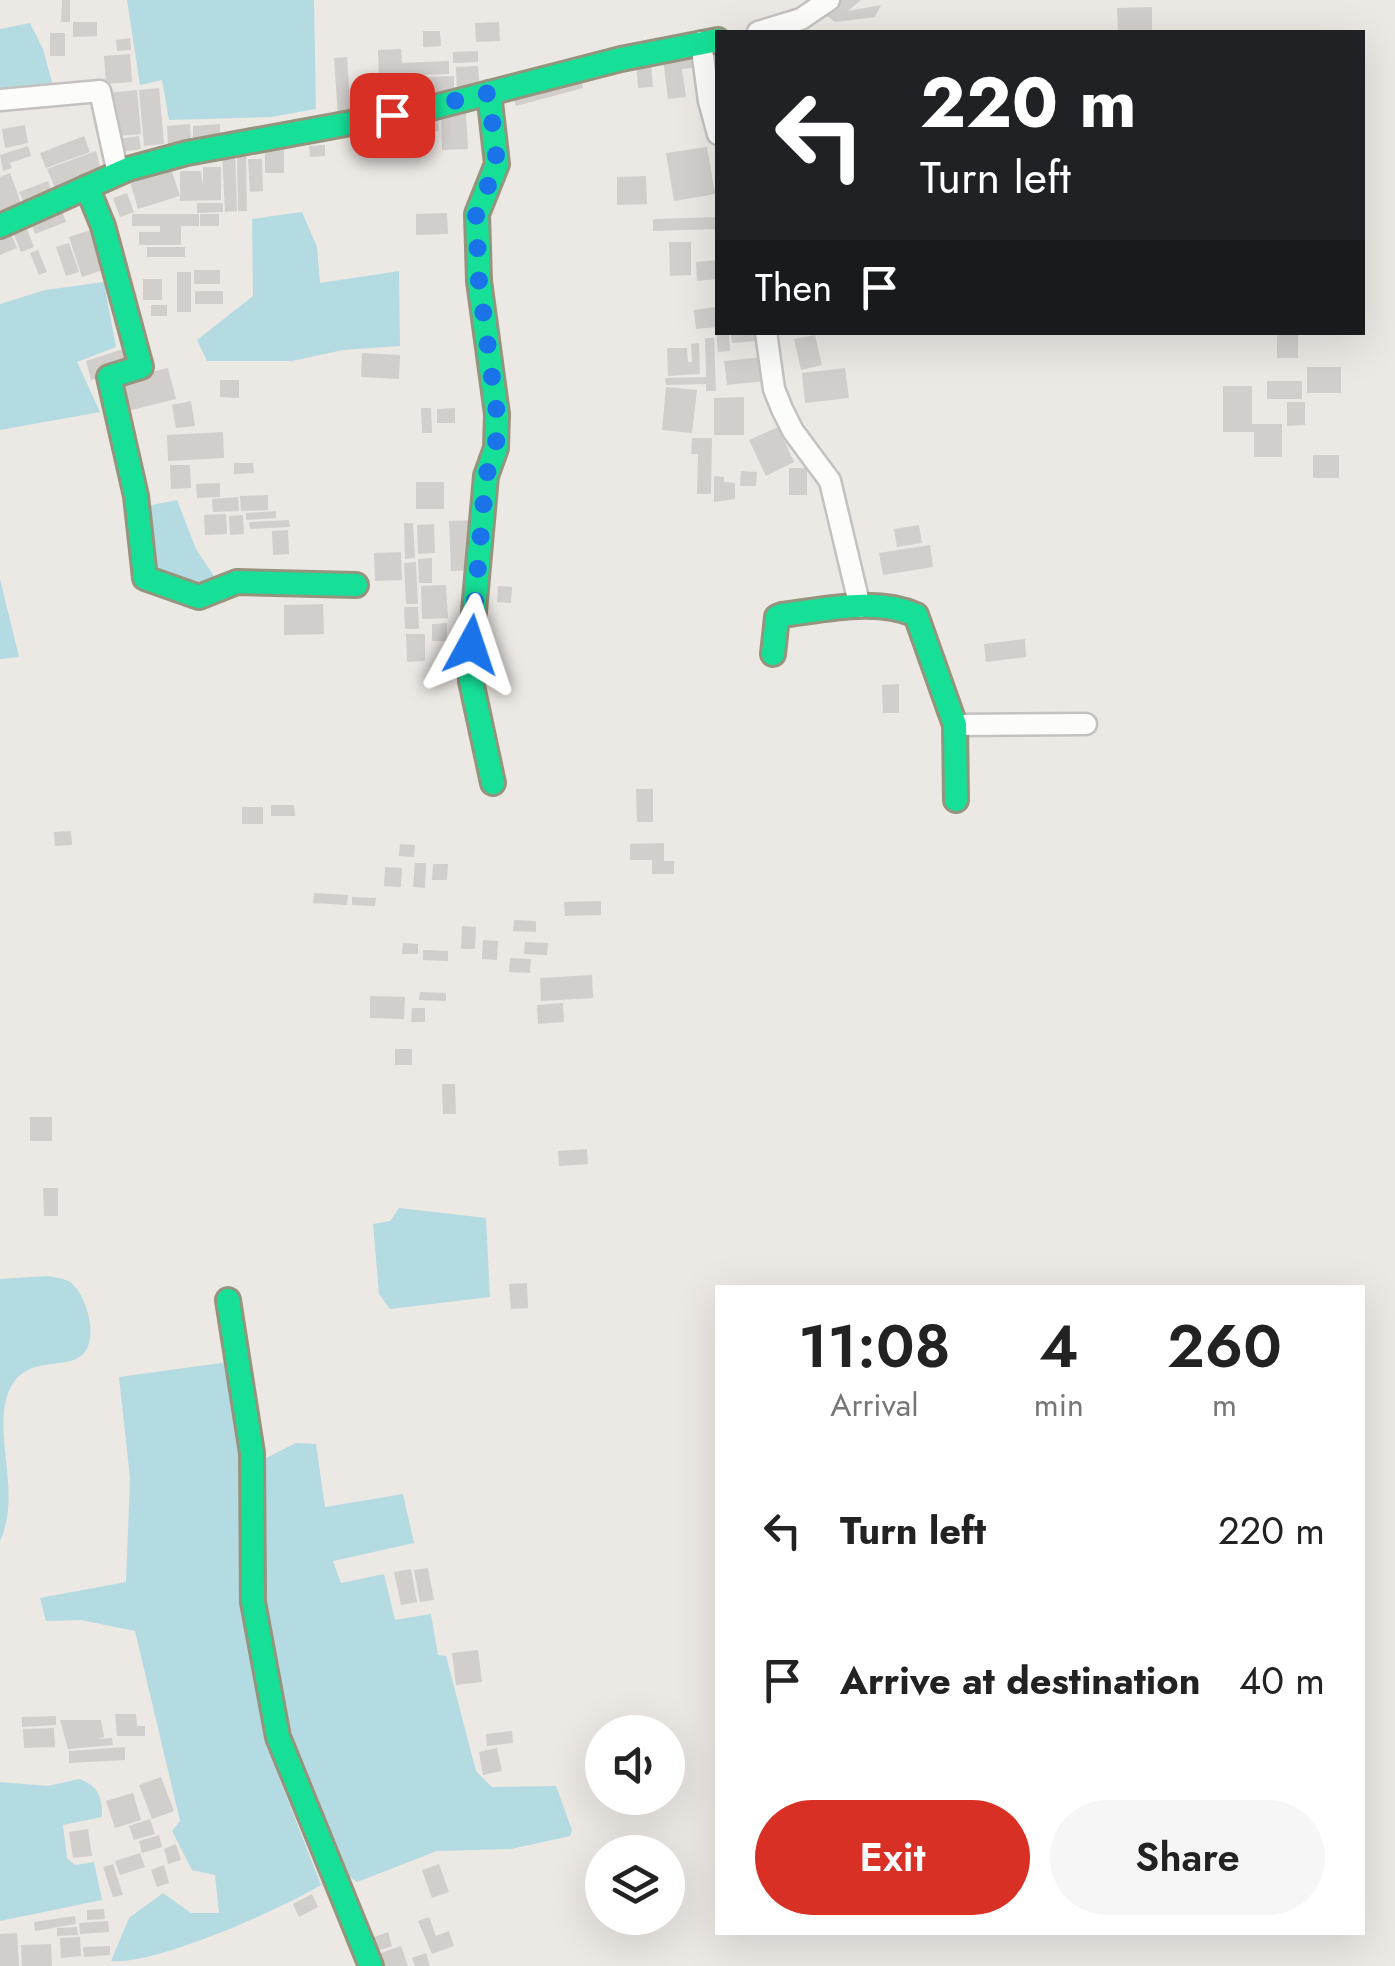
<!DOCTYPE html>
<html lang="en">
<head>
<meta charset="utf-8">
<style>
	:root { --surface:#fff; --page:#f6f6f6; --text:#222; --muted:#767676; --accent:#d93025 }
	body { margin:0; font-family:Jost,sans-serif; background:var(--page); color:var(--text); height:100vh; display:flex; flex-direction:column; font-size:38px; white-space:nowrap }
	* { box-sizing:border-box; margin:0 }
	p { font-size:32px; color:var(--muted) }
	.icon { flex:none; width:55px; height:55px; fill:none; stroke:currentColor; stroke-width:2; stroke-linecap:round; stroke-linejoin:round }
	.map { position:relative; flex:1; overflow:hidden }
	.details { position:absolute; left:715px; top:1285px; width:650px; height:650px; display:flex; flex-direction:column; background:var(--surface); border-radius:0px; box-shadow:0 10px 40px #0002 }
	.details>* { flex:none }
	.hud { position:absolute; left:715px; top:30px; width:650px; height:305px; border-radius:0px; box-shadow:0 10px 40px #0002; background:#202124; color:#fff; overflow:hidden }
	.controls { position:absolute; left:585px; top:1715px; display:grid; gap:20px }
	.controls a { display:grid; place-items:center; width:100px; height:100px; border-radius:50%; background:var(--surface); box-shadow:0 10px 40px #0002; font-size:50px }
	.pin { position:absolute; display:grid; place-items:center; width:85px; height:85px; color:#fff; margin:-42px; border-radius:20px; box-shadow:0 5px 15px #0006 }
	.me { position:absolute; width:110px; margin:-55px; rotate:5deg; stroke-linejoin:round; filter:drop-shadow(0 0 8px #0008) }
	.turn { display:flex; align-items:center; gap:35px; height:210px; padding:0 40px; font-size:45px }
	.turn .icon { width:130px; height:130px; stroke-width:2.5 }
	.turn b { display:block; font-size:70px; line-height:85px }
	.then { display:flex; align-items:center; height:95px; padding:0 40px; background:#0003; gap:20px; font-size:38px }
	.eta { display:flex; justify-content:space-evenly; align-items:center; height:170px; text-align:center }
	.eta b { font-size:60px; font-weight:600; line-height:70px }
	.primary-button { display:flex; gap:20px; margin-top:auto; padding:20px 40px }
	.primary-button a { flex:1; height:115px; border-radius:60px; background:var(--accent); color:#fff; font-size:40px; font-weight:600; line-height:115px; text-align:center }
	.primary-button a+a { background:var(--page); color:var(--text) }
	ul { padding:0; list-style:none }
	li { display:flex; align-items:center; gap:30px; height:150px; padding:0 40px }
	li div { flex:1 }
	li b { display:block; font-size:38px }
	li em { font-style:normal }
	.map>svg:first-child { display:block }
	.water { fill:#b4dbe2 }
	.building { fill:#d2cecb }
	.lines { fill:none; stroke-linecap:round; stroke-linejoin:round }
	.street-casing { stroke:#c4c2c0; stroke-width:25 }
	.fast-casing { stroke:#95947c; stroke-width:28 }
	.street { stroke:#fcfcfb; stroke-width:20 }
	.fast { stroke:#16e098; stroke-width:22 }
	.route { stroke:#1a73e8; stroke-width:18; stroke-dasharray:0 32.4 }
</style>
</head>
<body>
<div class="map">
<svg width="1395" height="1966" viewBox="0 0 1395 1966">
	<rect width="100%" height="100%" fill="#ece8e4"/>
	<!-- water -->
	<path class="water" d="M127,0H314L316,109L271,117L169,120L162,80L140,85Z
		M30,23L43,49L53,86L0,91V29Z
		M302,212L317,247L320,283L399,271L400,346L343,350L292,361H207L197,340L253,296L252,219Z
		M104,282L116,347L77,362L100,412L0,430V304L45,290Z
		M177,500L196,549L216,579L190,586L152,574L142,507Z
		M0,579L19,657L0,659Z
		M399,1208L486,1218L490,1297L390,1309L379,1294L373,1224L390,1221Z
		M48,1276C55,1278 64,1278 70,1282C87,1295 98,1336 84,1353C65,1375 13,1346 4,1411C0,1455 19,1498 0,1541V1279Z
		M228,1362L280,1780L321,1885C281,1909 154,1966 111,1961L129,1918L163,1893L191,1913H219L215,1875L192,1870L172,1831L180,1821L135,1631L81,1620L46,1621L40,1598L126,1582L130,1478L119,1377Z
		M296,1443L316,1444L325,1507L403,1494L414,1543L333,1561L341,1583L384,1574L395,1620L431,1614L438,1655L446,1656L476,1771L492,1787L556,1786L572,1830L570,1836L511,1849L437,1851L357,1882L347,1875L303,1787L264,1608L262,1460Z
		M79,1779C99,1786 102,1797 102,1817L63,1825L67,1858L75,1865L94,1862L102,1900L0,1921V1782L48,1786Z"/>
	<!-- building -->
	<path class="building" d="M62,0H70V22H61Z
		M841,0H861L848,11L881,5L875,17L835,22L825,14Z
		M1152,7V32H1118L1117,8Z
		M73,22H97V36L73,37Z
		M499,22L500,41L476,42L475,23Z
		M423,31H440L441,46L423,47Z
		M50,33H65V56H50Z
		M130,38L131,50L117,51L116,40Z
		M401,49L402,63L449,61V74L423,75L425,104L380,106L378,50Z
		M478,51V62L453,63V52Z
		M699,52L701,67L682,69L686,97L668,99L663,57Z
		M130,54L132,82L106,84L104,56Z
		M347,57L351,116L338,117L334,58Z
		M651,61L653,87L638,88L636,62Z
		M478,66L480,92L457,93L456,67Z
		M580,74L583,88L516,106L512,93Z
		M454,76V100L427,101L425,77Z
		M159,88L164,144L144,146L139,90Z
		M137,90L141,134L110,137L107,93Z
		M466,113L468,149L442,150L441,114Z
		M437,117L439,131L420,134L419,120Z
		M415,120L418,151L390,153L387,122Z
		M383,122L386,153L358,156L355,125Z
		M190,124L191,143L168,145L167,126Z
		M220,124V142L193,143V126Z
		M25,125L28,143L5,148L2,129Z
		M84,136L90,152L46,168L40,153Z
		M139,136L141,149L114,153L112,140Z
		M325,145V156L310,157L309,146Z
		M28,146L31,156L10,163L12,168L3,171L0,155Z
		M707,147L715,194L674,201L666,153Z
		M284,148V173H265V149Z
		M96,151L103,178L58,195L47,169Z
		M235,151L237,211L225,212L222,152Z
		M237,154H246L247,211H238Z
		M248,159H262L263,191L250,192Z
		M169,163L180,196L138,209L128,175Z
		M203,167H221V200L180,201V171H201L203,187Z
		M10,173L21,203L0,212V177Z
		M646,176L647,204L617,205V177Z
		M48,181L52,192L24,203L19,192Z
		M127,193L134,212L120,217L113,198Z
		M197,203H223V212L197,213Z
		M60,205L66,222L35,234L29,217Z
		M447,213L448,234L416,235V214Z
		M132,214H199V226H181V245H139V232H160V226H132Z
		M200,214H219V226H200Z
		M718,217V229L653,231V219Z
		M24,222L34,247L21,252L11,227Z
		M99,227L112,267L82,277L69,237Z
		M9,229L17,248L0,255V232Z
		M669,242H691V275L670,276Z
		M69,243L79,272L66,276L56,247Z
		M147,247H185V257H147Z
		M38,250L47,272L39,275L30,253Z
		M718,260V279L697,281L696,262Z
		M194,270H220V284H194Z
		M177,272H191V312H177Z
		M143,279H162V300H143Z
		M195,291H223V304H195Z
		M151,305H167V316H151Z
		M716,307L718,327L696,329L694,310Z
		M716,332H729L730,351L718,352Z
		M731,332H757L758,341L732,343Z
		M1277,332H1298V358H1277Z
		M815,335L822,365L801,370L794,339Z
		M705,338H714L716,391H706V384L666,385L665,378L706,377Z
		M699,343L700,374L668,376L667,348H687L688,362H692L691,344Z
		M126,348L132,367L91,380L86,361Z
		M362,353L400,355L399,379L361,377Z
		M763,357L766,381L727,385L724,361Z
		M1307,367H1341V393H1307Z
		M168,368L176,399L128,411L120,380Z
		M845,368L849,398L805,403L802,373Z
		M220,380H239V398L220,397Z
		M1267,381H1302V399H1267Z
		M1223,386H1252V424H1282V457H1254V432H1223Z
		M666,387L697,390L692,433L662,430Z
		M744,397V435H714V398Z
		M191,401L195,426L176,428L172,405Z
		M1287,402H1305V425L1287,426Z
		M421,408H431L432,433H422Z
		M455,408V423H437V409Z
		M778,427L794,462L766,476L749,440Z
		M223,432L224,458L168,461L167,435Z
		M692,438H712L711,494H697L698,454H691Z
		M1313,455H1339V478H1313Z
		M234,463H253L254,473L234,474Z
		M170,465H190L191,488L171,489Z
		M789,468H807V495H789Z
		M741,471L757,472L756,486H740Z
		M714,476L724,477V482L735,483V499L714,502Z
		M416,482H444V509H416Z
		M220,483V497L197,498L196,484Z
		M268,495V510L241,511L240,496Z
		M238,497L239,511L213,512L212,499Z
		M276,511V518L246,520V513Z
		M226,514L227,534L205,535L204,515Z
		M243,515L244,534L230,535L229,516Z
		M289,520L290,527L250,529L249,522Z
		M477,520L479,570L451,571L449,521Z
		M404,523H413L415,558L405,559Z
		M434,524L435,553L418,554L417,525Z
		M919,525L922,543L897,547L894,529Z
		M288,530L289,554L273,555L272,531Z
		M930,545L933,567L883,575L879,553Z
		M401,552L402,580L375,581L374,553Z
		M432,558V583H419L418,559Z
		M416,562L418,604H406L404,563Z
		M446,585L448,618L422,619L421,586Z
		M498,586L512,587L511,603L497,602Z
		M323,604L324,634L284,635V605Z
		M404,607H418L419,629H405Z
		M447,623V641H432V624Z
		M406,634H425V661L407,662Z
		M1025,639L1026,657L986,662L984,644Z
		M899,684V713H883L882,685Z
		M636,789H653V822H637Z
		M271,805H294L295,816H271Z
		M242,807H263V824H242Z
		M71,831L72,845L55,846L54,832Z
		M664,843V861H674V874H652V860H630V844Z
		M400,844L415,845L414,857L399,856Z
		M415,863H426L425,888L413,887Z
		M433,864H448L447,880H432Z
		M385,867L402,868L401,887L384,886Z
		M314,893L348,895L347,905L313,903Z
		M352,897L376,898L375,906L352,905Z
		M601,901V915L565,916L564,902Z
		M514,920L536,921V932L513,931Z
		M462,926L476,927L475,949H461Z
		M483,940L498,941L497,960L482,959Z
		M525,942L548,943L547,955L524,954Z
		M403,943L418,944V954H402Z
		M423,950L448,951V961L423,960Z
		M510,958L531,959L530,973L509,972Z
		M592,975L593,998L541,1001L540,978Z
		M420,992L446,993V1001L419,1000Z
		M370,996L405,997L404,1019L370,1018Z
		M563,1003L564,1022L538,1024L537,1005Z
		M412,1008H425V1022H411Z
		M395,1049H412V1065H395Z
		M442,1084H455L456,1114H443Z
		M30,1117H52V1141H30Z
		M587,1149L588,1164L559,1166L558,1151Z
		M43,1188H58V1216H44Z
		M527,1283L528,1308L511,1309L509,1284Z
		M428,1568L434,1600L420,1602L414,1570Z
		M411,1569L417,1602L401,1605L394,1572Z
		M478,1650L482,1682L456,1685L452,1653Z
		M115,1714H136L137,1726H145V1736H117Z
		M56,1716V1725L22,1727V1717Z
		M60,1720H101L104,1737L97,1739L112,1738L113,1745L68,1749Z
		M54,1728L55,1747L24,1748L23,1729Z
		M512,1731L513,1743L487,1746L486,1734Z
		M125,1747V1760L69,1763V1751Z
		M497,1748L502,1771L483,1775L479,1752Z
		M161,1777L174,1811L152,1819L139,1785Z
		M133,1793L141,1820L115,1828L106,1801Z
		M150,1819L155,1834L134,1840L129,1826Z
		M88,1829L92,1856L73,1858L69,1832Z
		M159,1835L162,1847L142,1853L139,1841Z
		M176,1844L181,1860L168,1864L164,1849Z
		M140,1853L145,1867L120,1875L115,1861Z
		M113,1864L123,1895L113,1897L103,1867Z
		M439,1864L449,1892L432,1898L422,1870Z
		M164,1865L169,1883L157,1887L151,1870Z
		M312,1894L318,1907L299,1917L293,1904Z
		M104,1909L105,1919L87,1920V1910Z
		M75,1916L76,1924L35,1931L34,1922Z
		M429,1917L436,1936L449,1931L454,1946L432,1954L418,1921Z
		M108,1921L109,1932L80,1934L79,1923Z
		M77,1927L78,1935L57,1936V1928Z
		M388,1932L392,1946L371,1953L366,1940Z
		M17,1933L19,1966H0V1934Z
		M80,1937L81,1956L61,1958L60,1938Z
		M51,1944L52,1966H22L21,1945Z
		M110,1946V1955L84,1957L83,1947Z
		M401,1946L408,1966H378L375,1955Z
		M426,1953L430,1966H415L412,1958Z"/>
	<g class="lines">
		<defs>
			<path id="street" d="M758,32L801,19L829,0
				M701,42L709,101L718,134
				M0,100L100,91L118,174
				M766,332L774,389L782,409L793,431L830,481L860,607
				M955,725L1086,724"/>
			<path id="fast" d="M489,93L497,164L477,214L479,281L497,414L496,448L486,476L471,645V681L493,783
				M87,187L103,226L141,367L109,377L136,496L145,578L199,597L237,582L356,585
				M0,226L128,169L187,153L427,109L621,59L718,40
				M773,654L777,617L782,615C824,610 876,597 916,615L955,725L956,800
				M228,1300L252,1453L253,1602L278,1737L371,1966"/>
		</defs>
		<!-- street casing -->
		<use href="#street" class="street-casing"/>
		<!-- fast casing -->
		<use href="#fast" class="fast-casing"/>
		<!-- street -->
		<use href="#street" class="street"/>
		<!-- fast -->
		<use href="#fast" class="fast"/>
	</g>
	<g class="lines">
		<!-- route -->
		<path class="route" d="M392,115L489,93L497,164L476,214L479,281L497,414L496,448L486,476L471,645"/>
	</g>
</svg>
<div class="controls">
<a><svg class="icon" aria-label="sound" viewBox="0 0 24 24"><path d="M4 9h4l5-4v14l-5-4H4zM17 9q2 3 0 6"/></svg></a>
<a><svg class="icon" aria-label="layers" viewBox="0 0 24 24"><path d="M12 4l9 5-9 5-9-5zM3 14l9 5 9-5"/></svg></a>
</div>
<div class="pin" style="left:392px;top:115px;background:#d93025"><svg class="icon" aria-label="arrive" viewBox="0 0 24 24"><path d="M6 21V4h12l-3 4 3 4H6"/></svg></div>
<svg class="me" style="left:471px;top:645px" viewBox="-20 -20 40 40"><path d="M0-17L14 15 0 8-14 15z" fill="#1a73e8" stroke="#fff" stroke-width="4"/></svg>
<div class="hud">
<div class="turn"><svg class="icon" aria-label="left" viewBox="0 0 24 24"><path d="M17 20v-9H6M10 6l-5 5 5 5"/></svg><div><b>220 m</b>Turn left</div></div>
<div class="then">Then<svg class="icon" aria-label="arrive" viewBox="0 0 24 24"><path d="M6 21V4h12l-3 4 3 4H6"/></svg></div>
</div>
<section class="details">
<div class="eta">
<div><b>11:08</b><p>Arrival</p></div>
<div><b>4</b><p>min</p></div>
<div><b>260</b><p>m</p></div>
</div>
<ul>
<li><svg class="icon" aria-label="left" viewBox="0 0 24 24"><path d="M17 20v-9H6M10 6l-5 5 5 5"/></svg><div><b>Turn left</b></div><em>220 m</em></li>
<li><svg class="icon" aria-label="arrive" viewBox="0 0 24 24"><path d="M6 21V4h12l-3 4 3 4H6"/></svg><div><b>Arrive at destination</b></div><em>40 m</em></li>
</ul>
<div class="primary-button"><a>Exit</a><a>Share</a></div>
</section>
</div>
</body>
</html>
